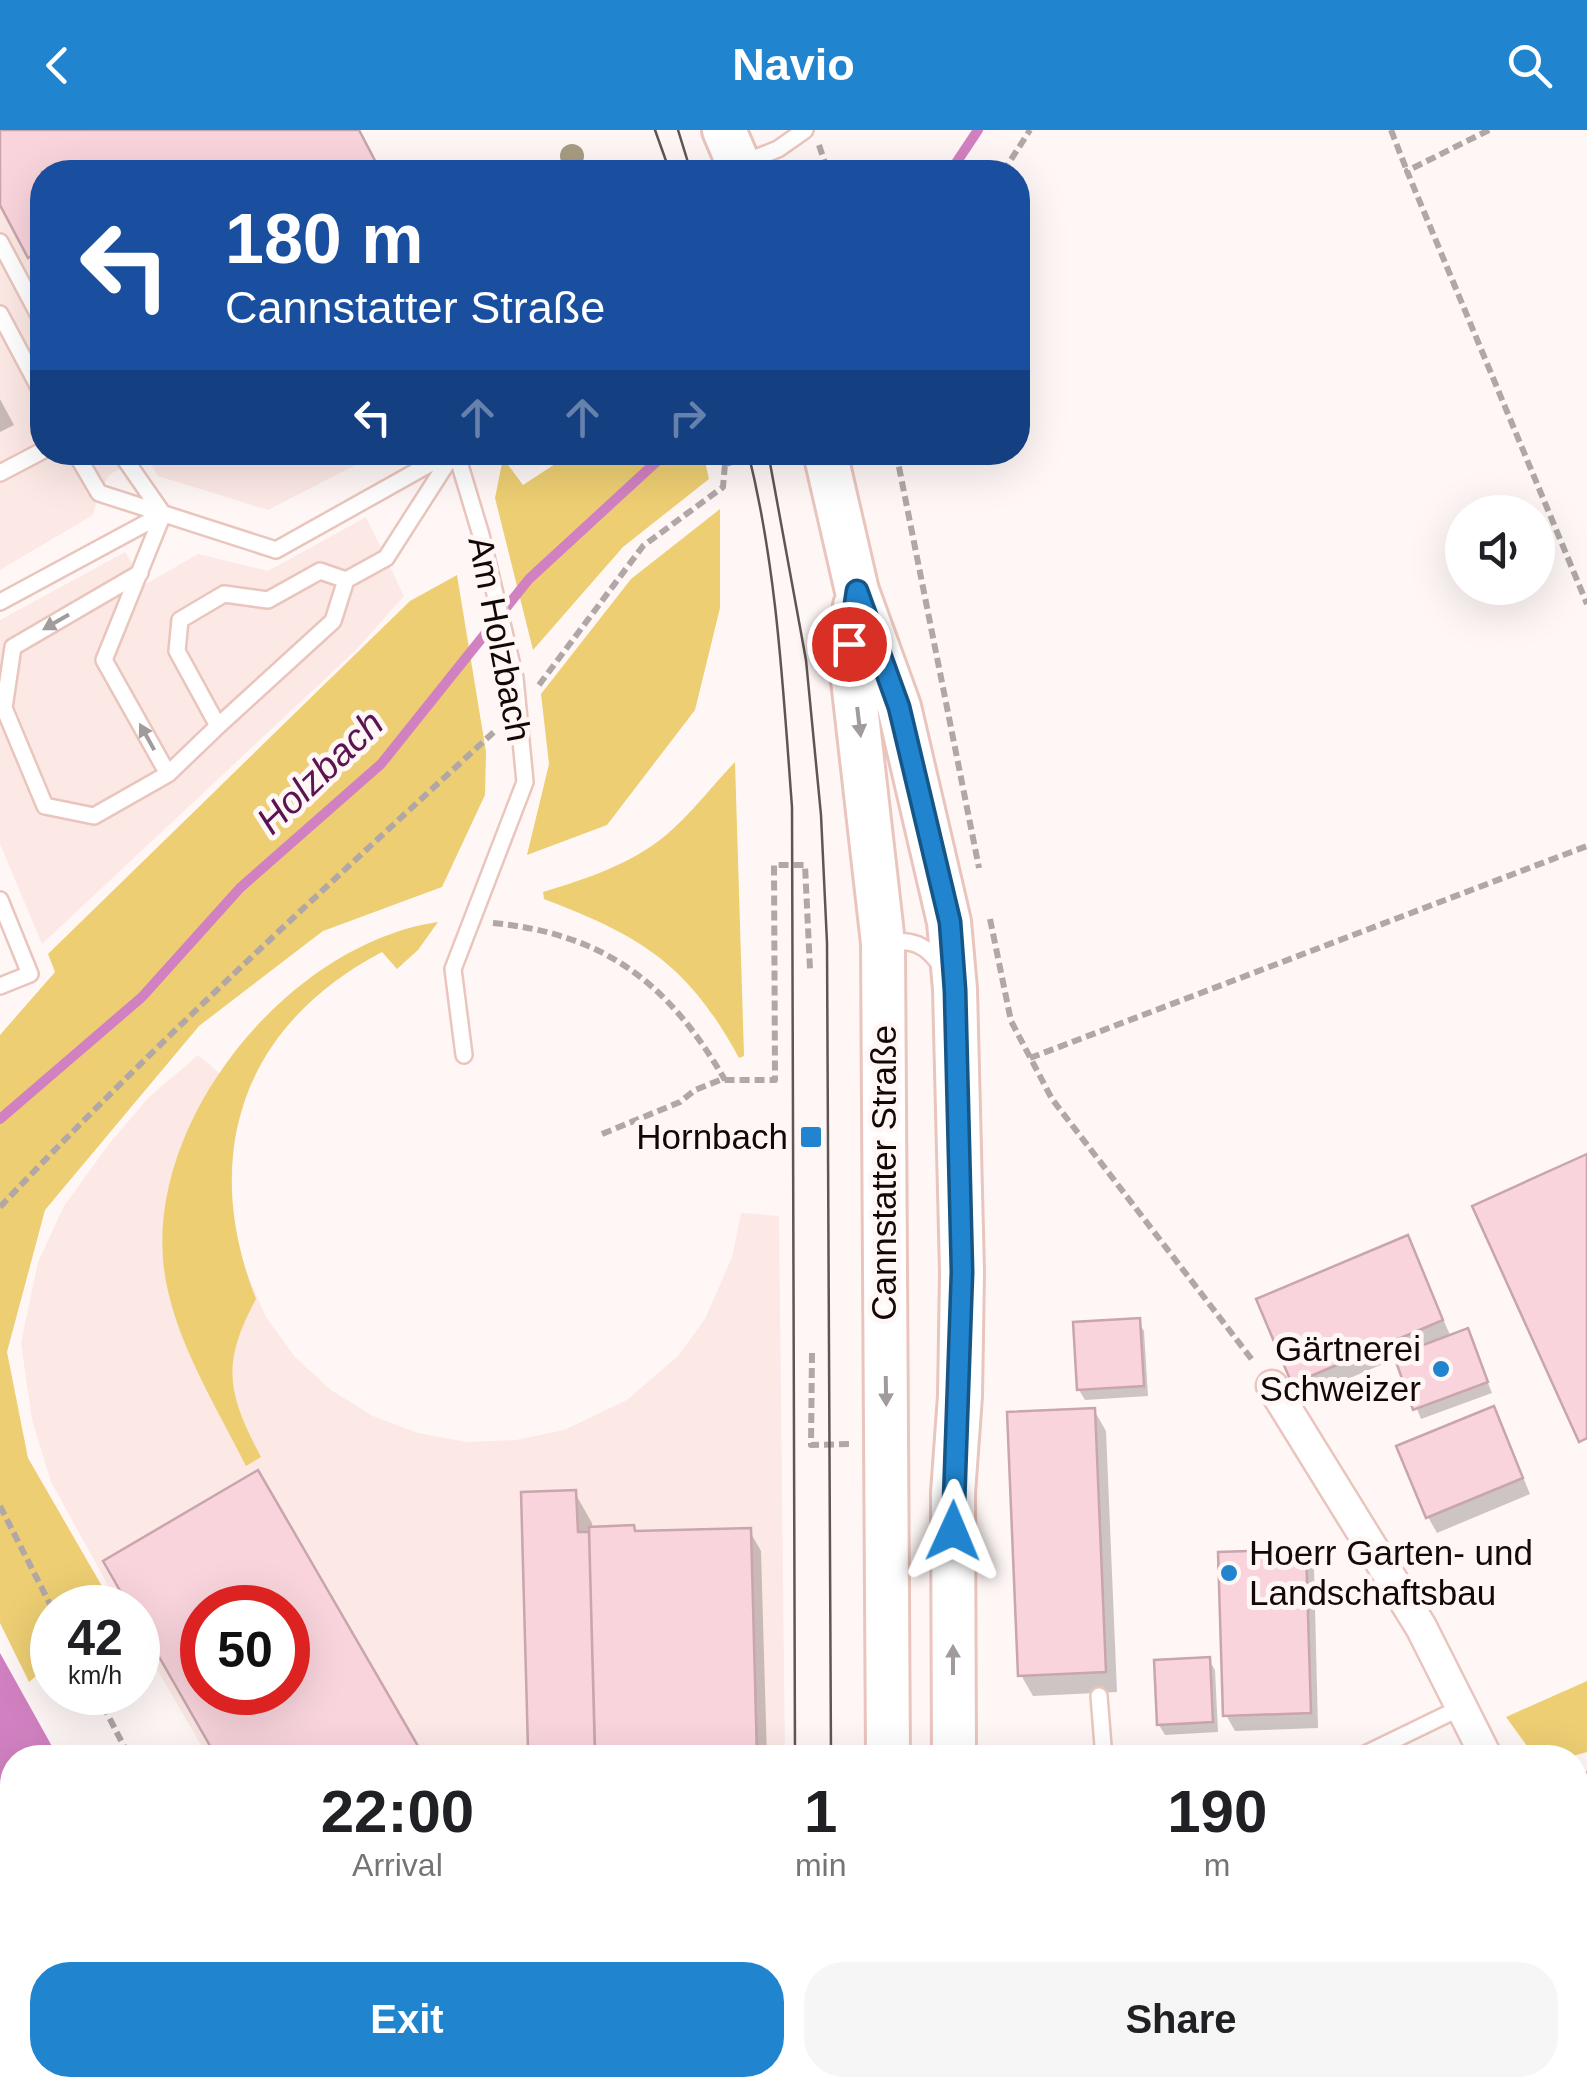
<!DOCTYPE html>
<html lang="en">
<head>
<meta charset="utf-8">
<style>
	:root { --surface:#fff; --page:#f6f6f6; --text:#202124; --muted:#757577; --accent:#2184cf }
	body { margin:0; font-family:Helvetica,sans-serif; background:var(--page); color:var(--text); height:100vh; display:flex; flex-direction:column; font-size:38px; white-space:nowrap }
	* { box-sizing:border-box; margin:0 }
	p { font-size:32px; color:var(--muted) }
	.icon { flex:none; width:55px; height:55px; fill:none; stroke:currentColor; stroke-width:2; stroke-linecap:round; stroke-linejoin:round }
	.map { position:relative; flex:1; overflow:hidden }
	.drawer { position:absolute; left:0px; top:1615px; width:1588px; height:352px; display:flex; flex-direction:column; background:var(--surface); border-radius:40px 40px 0 0; box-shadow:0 10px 40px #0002 }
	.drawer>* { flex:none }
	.banner { position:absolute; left:30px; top:30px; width:1000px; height:305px; border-radius:40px; box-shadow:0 10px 40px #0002; background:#1a4fa0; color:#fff; overflow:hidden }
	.buttons { position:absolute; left:1445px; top:365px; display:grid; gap:20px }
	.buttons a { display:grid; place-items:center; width:110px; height:110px; border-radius:50%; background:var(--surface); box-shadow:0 10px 40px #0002; font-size:50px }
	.speed { position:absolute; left:30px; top:1455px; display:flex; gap:20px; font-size:50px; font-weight:700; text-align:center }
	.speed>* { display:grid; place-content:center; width:130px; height:130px; border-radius:50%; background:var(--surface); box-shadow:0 10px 40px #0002; line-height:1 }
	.speed small { font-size:25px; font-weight:400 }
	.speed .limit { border:15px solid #d22; background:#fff; color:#111 }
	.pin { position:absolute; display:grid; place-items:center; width:85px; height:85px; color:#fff; margin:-42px; border:5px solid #fff; border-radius:50%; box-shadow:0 2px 10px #0007 }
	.me { position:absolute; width:110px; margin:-55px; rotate:1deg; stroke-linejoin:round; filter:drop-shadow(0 0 8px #0008) }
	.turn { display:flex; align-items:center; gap:35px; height:210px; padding:0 30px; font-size:45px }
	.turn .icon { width:130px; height:130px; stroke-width:2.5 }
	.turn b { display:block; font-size:70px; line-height:85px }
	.lanes { display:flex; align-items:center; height:95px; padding:0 30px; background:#0003; justify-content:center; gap:50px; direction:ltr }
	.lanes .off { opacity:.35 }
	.eta { display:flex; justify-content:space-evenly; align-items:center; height:170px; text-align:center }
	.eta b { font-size:60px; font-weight:800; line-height:70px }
	.cta { display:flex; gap:20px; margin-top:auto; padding:20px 30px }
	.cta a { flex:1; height:115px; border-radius:40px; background:var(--accent); color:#fff; font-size:40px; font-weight:800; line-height:115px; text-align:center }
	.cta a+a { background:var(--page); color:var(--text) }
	header { display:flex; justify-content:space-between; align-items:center; height:130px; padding:0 30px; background:var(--accent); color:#fff; font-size:45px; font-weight:800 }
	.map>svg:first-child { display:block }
	.built { fill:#fce9e5; fill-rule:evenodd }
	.green { fill:#edce73 }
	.water { fill:#d181c1 }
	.shadow { fill:#0003; fill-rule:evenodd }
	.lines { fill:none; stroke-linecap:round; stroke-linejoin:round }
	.stream { stroke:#d181c1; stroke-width:10 }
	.building { fill:#f9d4dc; stroke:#c9a5ad; stroke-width:2.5; fill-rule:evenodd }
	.lane-casing { stroke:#eac5bd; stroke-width:20 }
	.street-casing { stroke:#eac5bd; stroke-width:35 }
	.secondary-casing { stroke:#eac5bd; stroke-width:48 }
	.path { stroke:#b0a7a6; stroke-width:6; stroke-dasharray:10 5; stroke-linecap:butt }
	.lane { stroke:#fff; stroke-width:15 }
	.street { stroke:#fff; stroke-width:30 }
	.secondary { stroke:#fff; stroke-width:42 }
	.tram { stroke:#605553; stroke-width:2.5 }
	.tree { fill:#a89c84 }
	.oneway { fill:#a19c9b }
	.route-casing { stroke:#155687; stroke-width:25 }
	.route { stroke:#2184cf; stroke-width:18 }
	.poi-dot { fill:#2184cf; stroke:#fff7f6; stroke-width:4 }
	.labels { text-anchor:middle; stroke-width:10; stroke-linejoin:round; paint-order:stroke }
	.street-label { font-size:35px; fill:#140806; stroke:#fff7f6 }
	.poi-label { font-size:35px; fill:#140806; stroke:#fff7f6; text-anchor:end }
	.water-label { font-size:38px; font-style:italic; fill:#5b1351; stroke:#fff7f6 }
</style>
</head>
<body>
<header><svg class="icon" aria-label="back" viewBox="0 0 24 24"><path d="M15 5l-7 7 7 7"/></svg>Navio<svg class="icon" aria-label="search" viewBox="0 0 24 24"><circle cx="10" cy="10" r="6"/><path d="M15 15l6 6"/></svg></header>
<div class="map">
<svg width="1587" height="1967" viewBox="0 0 1587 1967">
	<rect width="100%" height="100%" fill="#fff7f6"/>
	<!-- built -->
	<path class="built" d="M0,0H359L381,42H42V322L379,323L268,380L158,346L145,325L109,345L99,363L93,385L0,440Z
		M366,387L404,466L357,519L42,814L0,714V490L125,422L146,454L198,424L268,441Z
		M198,925L246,966L234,1011L231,1072L241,1131L266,1187L295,1227L331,1260L373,1286L418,1303L467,1312L516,1310L564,1300L627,1270L678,1226L705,1189L732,1127L741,1083L779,1086L785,1627H208L138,1507V1478L120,1477L51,1352L32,1290L21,1213L38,1132L64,1076L109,1014L148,968ZM202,1478H288V1562H202Z
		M398,1955H804L805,1967H405Z"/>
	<!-- green -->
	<path class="green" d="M572,323H703L709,349L623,417L533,520L495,368L503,328L523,355Z
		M720,379V478L695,580L607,695L527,725L549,634L541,564L631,449Z
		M457,445L486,622L485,665L442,757L323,801L199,896L45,1080L7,1222L28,1328L114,1477L52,1478V1532L29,1552L0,1493V905L55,842L48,824L410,471Z
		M735,632L744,926L739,928C688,834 641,806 544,769L543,762C586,749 629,735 665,706C690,685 712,656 735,632Z
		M438,792L418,820L397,839L382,822C243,895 199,1024 256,1169C221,1234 227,1263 261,1327L246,1336C215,1274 173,1208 164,1139C145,988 291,813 438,792Z
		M1587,1551V1622L1569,1627H1535L1506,1587Z
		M995,1955H1109L1103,1967H994Z"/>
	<!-- water -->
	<path class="water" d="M0,1523L58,1627L12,1628V1955H238L245,1967H0Z"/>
	<!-- shadow -->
	<path class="shadow" d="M0,0H356L379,42H42V133L36,136L0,70Z
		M0,269L14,295L0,302Z
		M1407,1108L1451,1207L1467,1201L1492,1263L1421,1289L1397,1228L1303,1268L1294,1253Z
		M1138,1191L1144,1201L1148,1266L1085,1270L1079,1260Z
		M1094,1280L1106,1301L1117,1562L1033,1566L1021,1545Z
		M1502,1295L1530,1364L1437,1403L1428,1387Z
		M257,1344L422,1628H220L138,1485V1478ZM202,1478H288V1562H202Z
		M575,1363L592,1393L593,1399L636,1404L749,1400L761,1421L767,1628H535L530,1619Z
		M1305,1422L1314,1437L1318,1598L1235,1601L1226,1585Z
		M1209,1530L1215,1540L1218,1602L1165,1605L1159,1595Z
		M1240,1955H1389L1361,1967L1354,1959L1336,1967H1245Z"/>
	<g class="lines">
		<!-- stream -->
		<path class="stream" d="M950,42L978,0
			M0,989L142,867L240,758L381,634L529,449L667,322"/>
	</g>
	<!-- building -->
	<path class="building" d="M0,0H359L381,42H42V120L28,128L0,75Z
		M1587,1024V1308L1579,1312L1472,1076Z
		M1408,1105L1443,1190L1292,1254L1256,1169Z
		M1140,1188L1144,1256L1077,1260L1073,1192Z
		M1468,1198L1488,1252L1413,1280L1394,1226Z
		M1494,1276L1523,1348L1426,1388L1396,1316Z
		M1095,1278L1106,1542L1018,1546L1007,1282Z
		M258,1340L425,1628H217L138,1490V1478H130L103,1431ZM202,1478H288V1562H202Z
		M576,1360L578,1402H589L595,1617L528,1619L521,1362Z
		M634,1395L635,1401L751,1398L757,1628H595L589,1397Z
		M1306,1419L1311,1583L1223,1586L1218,1422Z
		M1210,1527L1213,1592L1157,1595L1154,1530Z
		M408,1955H616L622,1967H415Z
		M1238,1955H1266L1271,1967H1243Z
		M1266,1955H1293L1298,1967H1271Z
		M1293,1955H1322L1324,1960L1298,1967Z
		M1476,1955H1527L1506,1967H1475L1470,1958Z
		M1527,1955H1543L1550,1967H1506Z"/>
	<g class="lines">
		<defs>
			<path id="lane" d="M743,33L778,19L805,0
				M0,112L42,191
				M42,120V121
				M0,184L42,263
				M75,322L99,363L276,420L451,322
				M456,322L481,405L515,548L525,652L453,839L464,925
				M0,343L42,321
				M140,443L13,517L4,578L45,676L94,686L168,644L104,530L163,384
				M346,450L320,441L268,470L224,464L180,490L177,521L218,596L333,491L346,450L386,428L454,322
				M0,472L163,384L120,322
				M168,644L218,596
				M0,770L30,844L0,856
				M883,813C912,808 927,814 943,839
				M1099,1566L1104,1628
				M1357,1628L1462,1577"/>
			<path id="street" d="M1272,1256L1421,1497L1487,1628
				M1575,1832L1587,1860"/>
			<path id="secondary" d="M724,0L742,42
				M825,322L857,461L899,577L949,792L955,859L962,1142L960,1266L953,1363L954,1628
				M855,476L849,515L883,813L888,1628
				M1575,1669L1587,1665
				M899,1955L900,1967
				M959,1955V1967"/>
		</defs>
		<!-- lane casing -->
		<use href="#lane" class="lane-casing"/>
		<!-- street casing -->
		<use href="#street" class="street-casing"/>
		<!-- secondary casing -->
		<use href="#secondary" class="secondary-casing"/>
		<!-- path -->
		<path class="path" d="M1391,0L1407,41
			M1489,0L1407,41L1587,474
			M819,15L828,42
			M1003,42L1030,0
			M896,322L979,738
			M725,334L732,332L730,322
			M539,555L643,416L723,357L725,334L722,322
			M990,789L1011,891L1052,969L1253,1231
			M493,793C606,804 669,854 725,950
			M1030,928L1587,716
			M602,1004L680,972L695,960L720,950H775L774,735H805L810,839
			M0,1077C157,911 328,755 496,600
			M812,1223L811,1315L850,1314
			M0,1376L52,1478
			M96,1562L130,1628
			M1575,1922L1587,1943
			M313,1955L320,1967"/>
		<!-- lane -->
		<use href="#lane" class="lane"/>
		<!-- street -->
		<use href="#street" class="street"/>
		<!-- secondary -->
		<use href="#secondary" class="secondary"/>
		<!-- tram -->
		<path class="tram" d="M655,0L670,42
			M678,0L691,42
			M748,322C777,438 783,559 792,677L795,1628
			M768,322L806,530L821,685L827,813L831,1628
			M817,1955L818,1967
			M848,1955V1967"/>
	</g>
	<!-- trees -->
	<circle class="tree" cx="572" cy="26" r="12"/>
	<!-- one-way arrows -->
	<defs><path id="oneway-solid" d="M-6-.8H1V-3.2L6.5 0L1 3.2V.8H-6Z" transform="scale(2.5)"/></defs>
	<g class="oneway">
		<use href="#oneway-solid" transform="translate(56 492) rotate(150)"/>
		<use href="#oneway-solid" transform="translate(859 592) rotate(83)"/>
		<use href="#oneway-solid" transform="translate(147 607) rotate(-119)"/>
		<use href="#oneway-solid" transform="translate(886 1261) rotate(89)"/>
		<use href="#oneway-solid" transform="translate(953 1530) rotate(-90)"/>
	</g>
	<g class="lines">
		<defs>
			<path id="route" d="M849,514L857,461L899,577L950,792L955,860L962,1142L953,1401"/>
		</defs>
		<!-- route casing -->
		<use href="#route" class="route-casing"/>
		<!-- route -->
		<use href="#route" class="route"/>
	</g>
	<!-- markers -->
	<g class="poi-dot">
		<rect x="799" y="995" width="24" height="24" rx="5"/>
		<circle cx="1441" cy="1239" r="10"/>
		<circle cx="1229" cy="1443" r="10"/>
	</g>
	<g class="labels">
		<!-- street labels -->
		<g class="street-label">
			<text transform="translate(500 509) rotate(79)" y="12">Am Holzbach</text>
			<text transform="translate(884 1043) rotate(-90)" y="12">Cannstatter Straße</text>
		</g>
		<!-- poi labels -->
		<g class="poi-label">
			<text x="788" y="1019">Hornbach</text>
			<text x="1421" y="1231">Gärtnerei<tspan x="1421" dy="40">Schweizer</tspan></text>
			<text x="1249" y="1435" text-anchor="start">Hoerr Garten- und<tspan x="1249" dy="40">Landschaftsbau</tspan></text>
		</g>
		<!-- water labels -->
		<g class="water-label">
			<text transform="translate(320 642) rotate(-44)" y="13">Holzbach</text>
		</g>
	</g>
</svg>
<div class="buttons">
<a><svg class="icon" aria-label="sound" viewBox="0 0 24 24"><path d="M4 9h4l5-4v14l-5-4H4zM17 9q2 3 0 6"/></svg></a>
</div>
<div class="speed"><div>42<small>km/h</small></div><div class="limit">50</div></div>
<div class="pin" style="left:849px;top:514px;background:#d93025"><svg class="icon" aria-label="arrive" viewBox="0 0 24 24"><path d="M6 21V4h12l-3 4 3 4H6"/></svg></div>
<svg class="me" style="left:953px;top:1401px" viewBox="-20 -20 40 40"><path d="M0-17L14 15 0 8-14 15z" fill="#2184cf" stroke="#fff" stroke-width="4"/></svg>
<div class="banner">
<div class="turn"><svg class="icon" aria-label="left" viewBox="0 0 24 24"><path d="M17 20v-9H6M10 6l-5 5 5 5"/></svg><div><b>180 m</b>Cannstatter Straße</div></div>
<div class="lanes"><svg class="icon" aria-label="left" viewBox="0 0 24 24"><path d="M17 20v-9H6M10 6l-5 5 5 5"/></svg><svg class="icon off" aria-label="ahead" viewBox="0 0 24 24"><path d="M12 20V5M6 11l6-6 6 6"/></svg><svg class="icon off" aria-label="ahead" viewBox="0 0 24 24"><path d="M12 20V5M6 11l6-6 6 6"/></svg><svg class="icon off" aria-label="right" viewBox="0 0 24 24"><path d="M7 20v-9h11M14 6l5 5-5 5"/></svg></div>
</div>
<section class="drawer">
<div class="eta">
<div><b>22:00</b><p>Arrival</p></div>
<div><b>1</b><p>min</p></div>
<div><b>190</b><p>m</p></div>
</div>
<div class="cta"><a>Exit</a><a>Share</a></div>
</section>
</div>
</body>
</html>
